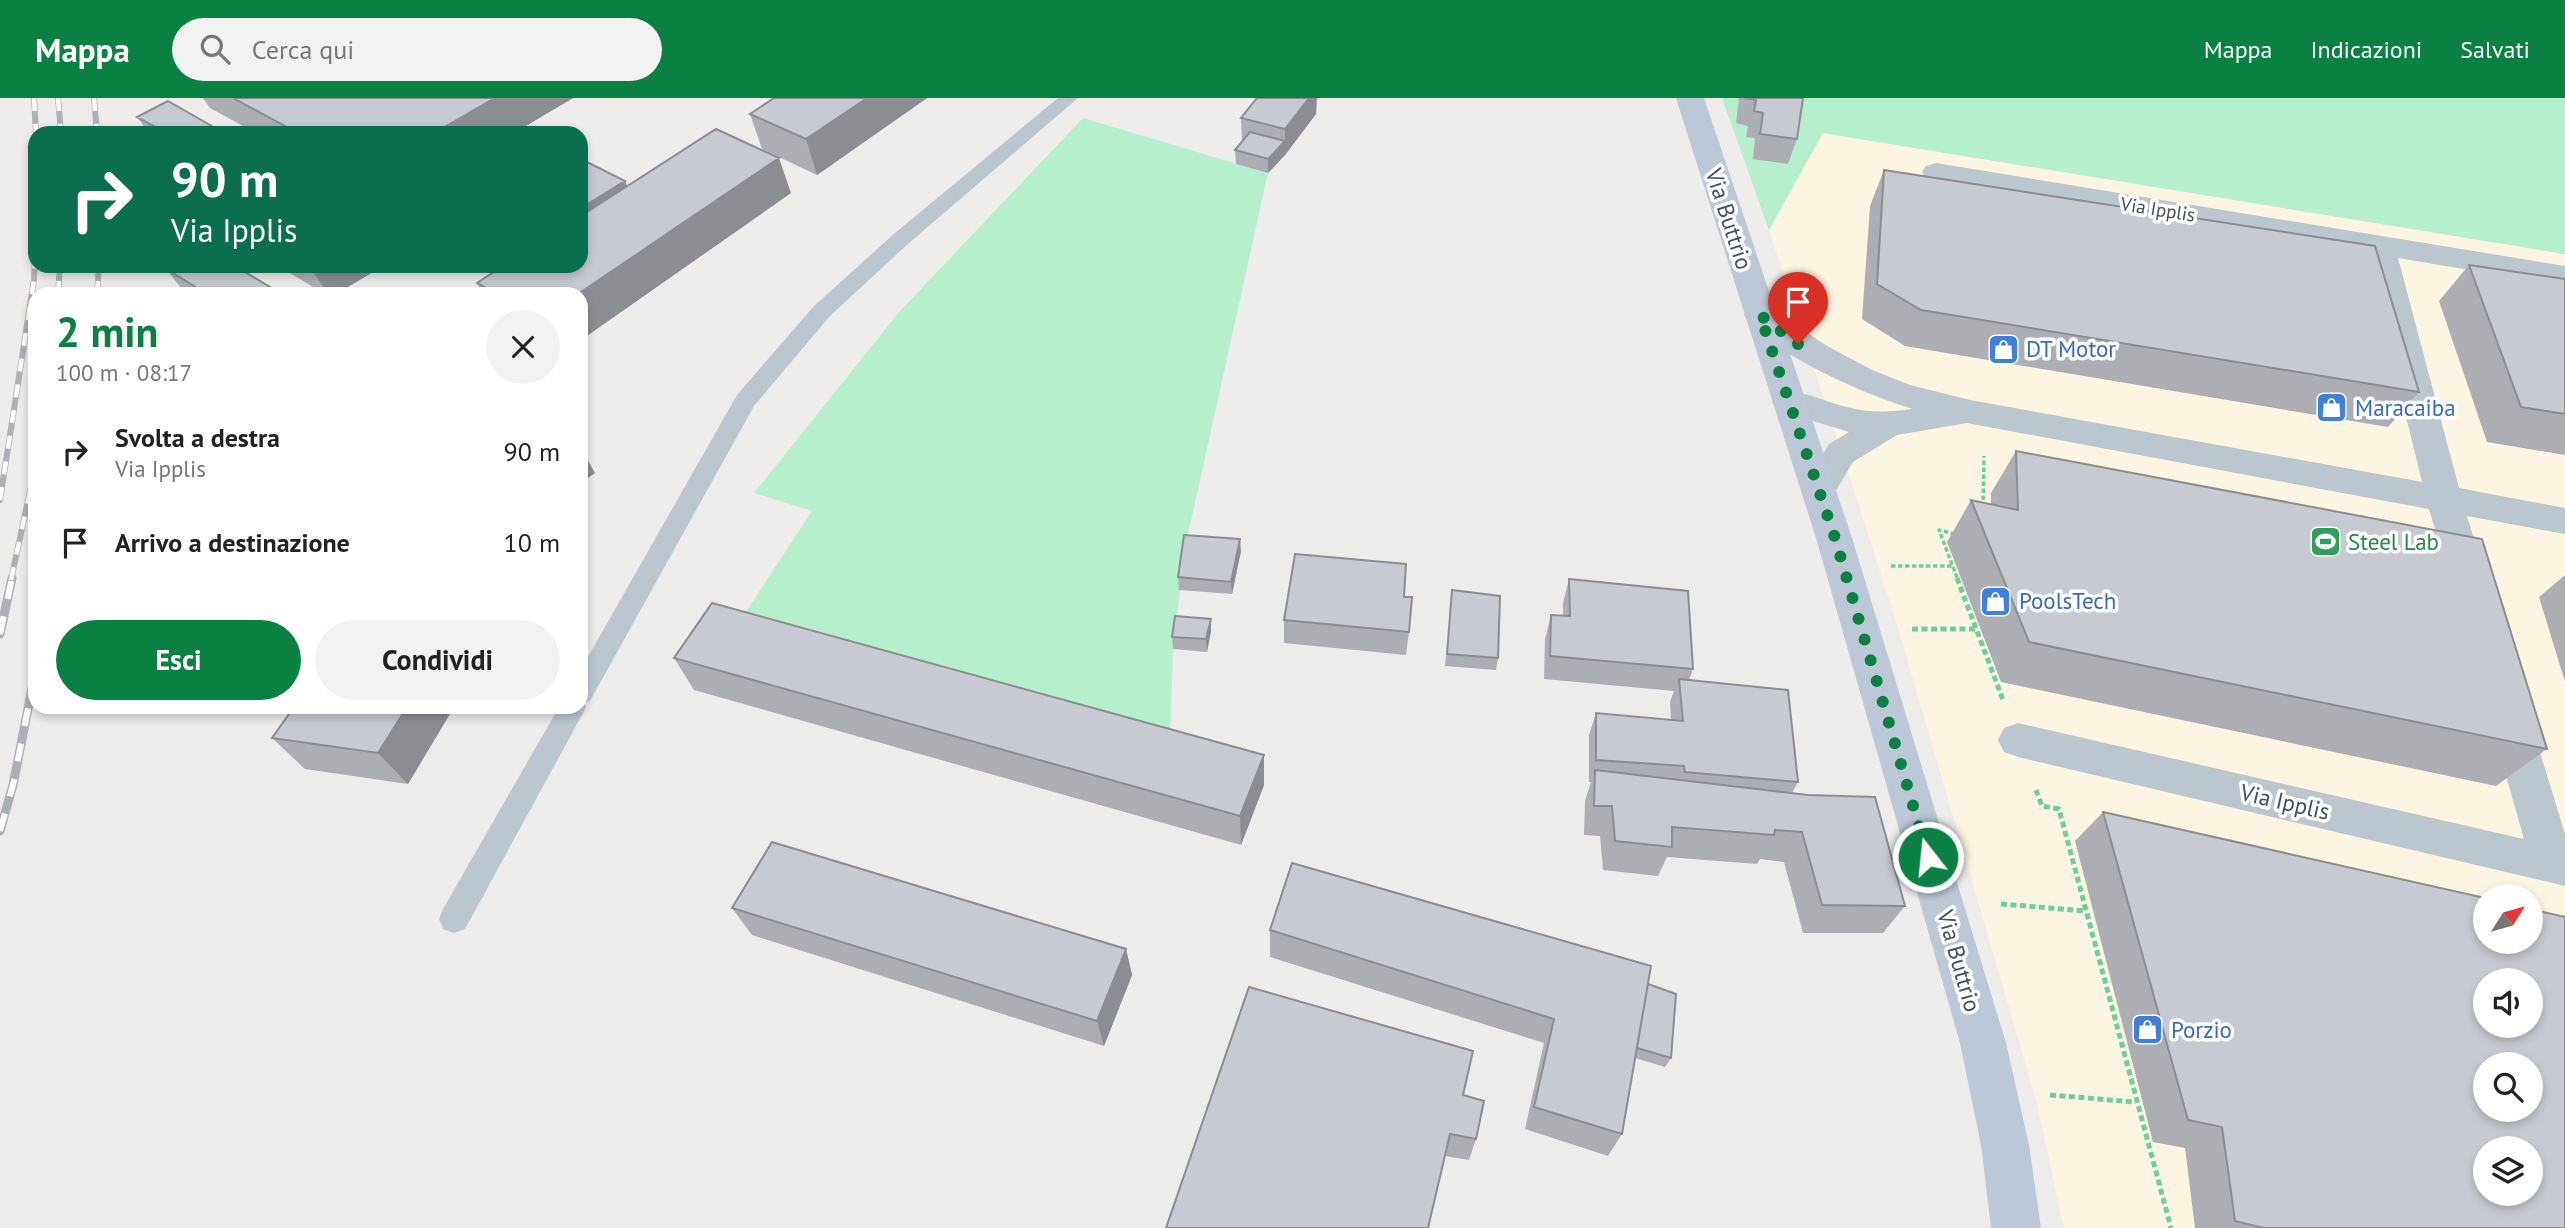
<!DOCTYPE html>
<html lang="it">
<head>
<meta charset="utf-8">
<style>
	:root { --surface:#fff; --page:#f2f2f2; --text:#222; --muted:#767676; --accent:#0b8043 }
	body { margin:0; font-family:"PT Sans",sans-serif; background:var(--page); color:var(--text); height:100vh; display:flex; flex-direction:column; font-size:26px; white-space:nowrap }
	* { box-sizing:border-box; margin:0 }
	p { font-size:23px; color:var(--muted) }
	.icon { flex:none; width:38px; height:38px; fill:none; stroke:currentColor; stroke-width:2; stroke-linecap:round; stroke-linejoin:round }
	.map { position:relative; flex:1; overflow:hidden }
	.sheet { position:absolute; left:28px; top:189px; width:560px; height:427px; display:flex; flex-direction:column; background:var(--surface); border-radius:21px; box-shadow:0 4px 10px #0003 }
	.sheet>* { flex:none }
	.banner { position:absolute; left:28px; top:28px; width:560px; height:147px; border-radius:21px; box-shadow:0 4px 10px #0003; background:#0b6e4f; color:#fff; overflow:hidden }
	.needle { width:46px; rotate:53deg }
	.tools { position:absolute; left:2473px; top:786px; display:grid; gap:14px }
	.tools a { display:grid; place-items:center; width:70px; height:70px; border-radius:50%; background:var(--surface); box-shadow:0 4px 10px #0003; font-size:35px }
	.pin { position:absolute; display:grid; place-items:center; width:60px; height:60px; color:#fff; margin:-72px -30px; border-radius:50% 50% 50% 0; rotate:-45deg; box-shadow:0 0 7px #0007 }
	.pin .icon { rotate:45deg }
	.me { position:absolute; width:77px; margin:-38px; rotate:344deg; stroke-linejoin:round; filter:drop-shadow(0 0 5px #0008) }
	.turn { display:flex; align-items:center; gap:24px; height:147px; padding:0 28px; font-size:32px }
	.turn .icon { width:91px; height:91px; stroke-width:2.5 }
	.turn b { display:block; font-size:49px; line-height:60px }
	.round { display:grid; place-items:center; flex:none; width:74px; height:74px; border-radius:37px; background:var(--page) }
	.overview { display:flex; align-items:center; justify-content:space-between; height:119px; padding:0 28px }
	h1 { font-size:42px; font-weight:600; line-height:52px; color:var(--accent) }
	.cta { display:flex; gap:14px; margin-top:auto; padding:14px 28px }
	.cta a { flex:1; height:80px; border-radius:42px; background:var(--accent); color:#fff; font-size:28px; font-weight:600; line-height:80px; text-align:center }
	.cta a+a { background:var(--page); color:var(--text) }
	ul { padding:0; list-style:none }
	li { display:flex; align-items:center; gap:21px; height:91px; padding:0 28px }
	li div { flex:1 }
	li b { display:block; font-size:26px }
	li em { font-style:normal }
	header { display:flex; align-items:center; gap:42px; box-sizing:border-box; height:98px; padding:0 35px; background:var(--accent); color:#fff }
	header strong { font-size:33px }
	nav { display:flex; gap:38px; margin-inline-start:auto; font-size:24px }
	.search { width:490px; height:63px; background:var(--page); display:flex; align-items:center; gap:18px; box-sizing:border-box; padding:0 24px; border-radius:38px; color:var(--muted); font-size:26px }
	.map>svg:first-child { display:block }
	.commercial { fill:#fcf5e1; fill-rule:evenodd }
	.green { fill:#b6efcd }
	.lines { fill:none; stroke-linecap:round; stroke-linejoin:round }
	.path-far1 { stroke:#6dce9f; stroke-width:3.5; stroke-dasharray:4.5 2.5; stroke-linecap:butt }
	.path { stroke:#6dce9f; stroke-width:5; stroke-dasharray:6 3.5; stroke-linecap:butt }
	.lane { fill:#bbc6cf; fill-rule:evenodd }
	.street { fill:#bbc6cf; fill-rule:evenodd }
	.secondary { fill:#bcc8d6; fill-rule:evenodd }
	.rail-far1-casing { stroke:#adb0b6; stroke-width:6 }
	.rail-casing { stroke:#adb0b6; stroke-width:9 }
	.rail-far1 { stroke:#fff; stroke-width:4.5; stroke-dasharray:13; stroke-linecap:butt }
	.rail { stroke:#fff; stroke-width:6; stroke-dasharray:18; stroke-linecap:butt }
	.wall { fill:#acaeb4 }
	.shaded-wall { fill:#8c8d92 }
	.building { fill:#c8cad1; stroke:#8c8d92; stroke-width:2; fill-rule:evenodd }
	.route { stroke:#0b8043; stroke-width:12; stroke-dasharray:0 21.6 }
	.labels { text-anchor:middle; stroke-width:7; stroke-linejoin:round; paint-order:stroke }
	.far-street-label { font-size:19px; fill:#434f59; stroke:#fff }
	.street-label { font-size:23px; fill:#434f59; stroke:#fff }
	.shop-label { font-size:23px; fill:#366cbe; stroke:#fff; text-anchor:start }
	.leisure-label { font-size:23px; fill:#27864d; stroke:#fff; text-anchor:start }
</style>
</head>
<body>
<header>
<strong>Mappa</strong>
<div class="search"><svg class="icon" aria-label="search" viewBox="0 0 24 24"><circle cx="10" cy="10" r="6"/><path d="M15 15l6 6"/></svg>Cerca qui</div>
<nav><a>Mappa</a><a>Indicazioni</a><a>Salvati</a></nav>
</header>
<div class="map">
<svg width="2565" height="1130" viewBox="0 0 2565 1130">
	<rect width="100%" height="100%" fill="#eeebeb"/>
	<!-- commercial -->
	<path class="commercial" d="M1823,35L2565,156V1130H2064L2036,1002L1893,513L1769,132ZM2485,798H2530V844H2485ZM2485,882H2530V928H2485ZM2485,966H2530V1012H2485ZM2485,1050H2530V1096H2485Z"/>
	<!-- green -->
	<path class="green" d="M1722,0H2565V156L1823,35L1769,132Z
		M1083,20L1268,75L1185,450L1173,551L1169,660L730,538L812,413L754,395L900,213Z"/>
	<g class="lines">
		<!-- path-far1 -->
		<path class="path-far1" d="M1983,409L1984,358
			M1955,436L1939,432L1958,482
			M1891,468H1953"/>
		<!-- path -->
		<path class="path" d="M1957,480L2003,602
			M1912,531H1976
			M2036,692L2042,708L2059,711L2171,1130
			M2001,806L2086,813
			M2050,997L2135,1004"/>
		<!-- lane -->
		<path class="lane" d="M1058,0H1078L909,145L830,218L754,308L590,603L584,605L586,609L582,617L465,831L454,835L443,831L439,821L443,811L559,609H581V571L737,297L814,208L895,135Z"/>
		<!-- street -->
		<path class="street" d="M1936,65L2565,168V188L2398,160L2459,390L2565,410V436L2467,418L2488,487L2483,497L2470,501L2457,497L2452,487L2429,411L1967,325L1897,337L1853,364L1831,401L1819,405L1807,401L1801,392L1829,346L1849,334L1777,312L1772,304L1777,296C1800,289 1824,304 1847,309C1868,315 1891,314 1913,311C1869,298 1768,255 1744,217L1749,210L1760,207L1771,210L1827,248L1872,272L1910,287L1970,302L2422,384L2366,155L1926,80L1922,74L1926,68Z
			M2509,602L2523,606L2529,618L2565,736V788L2018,659L2004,654L1998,642L2004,630L2018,625L2524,741L2489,618L2495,606Z"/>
		<!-- secondary -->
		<path class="secondary" d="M1676,0H1704L1852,440L2006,945L2029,1047L2041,1130H1991L1981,1047L1960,945L1816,440Z"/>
		<defs>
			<path id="rail-far1" d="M34,0L36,35
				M58,0L61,35
				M94,0L97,35
				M58,196L60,168
				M97,196L99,168
				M0,402L34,182L35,156
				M11,482L35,370"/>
			<path id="rail" d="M0,536L12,480
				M0,733L13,687L35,575"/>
		</defs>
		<!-- rail-far1 casing -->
		<use href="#rail-far1" class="rail-far1-casing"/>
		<!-- rail casing -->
		<use href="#rail" class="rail-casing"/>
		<!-- rail-far1 -->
		<use href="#rail-far1" class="rail-far1"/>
		<!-- rail -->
		<use href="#rail" class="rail"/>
	</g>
	<!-- wall -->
	<path class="wall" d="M203,0H573L514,35H256L210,10Z
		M774,0H927L817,77L762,51L750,16Z
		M1739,0H1803L1797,41L1788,66L1753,61L1755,40L1746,39L1748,28L1736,25Z
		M1316,16L1285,57L1268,75L1236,66L1235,52L1242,44L1241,20Z
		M137,19L224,35H149Z
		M1884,72L2419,294L2388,329L1905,248L1862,221L1870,108Z
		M627,88L791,95L581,242V196H483L477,185L501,169L499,168H581Z
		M2469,167L2565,181V357L2487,344L2439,203Z
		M278,168H383L336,196H325Z
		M165,170L280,195L281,196H186Z
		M2016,353L2547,651L2496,688L2001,584L1947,444L1971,402L1991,406V395Z
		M1241,453L1232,496L1179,492L1178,479Z
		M2565,477V584L2539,499Z
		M1569,481L1693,571L1689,582L1798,684L1792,695L1905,808L1883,835H1803L1784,764L1760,761L1757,766L1667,759L1658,778L1603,772L1600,738L1584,737L1585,703L1591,684H1589V637L1596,615L1671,622L1670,604L1674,593L1544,581L1545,541L1551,517H1563V505Z
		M1452,492L1498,560L1496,572L1445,568Z
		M1404,499L1409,534L1406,557L1284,545V522Z
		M1211,533L1207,554L1173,551L1172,539Z
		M674,560L1264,657V687L1241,747L694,592Z
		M454,609L408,686L305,671L272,640Z
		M2103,714L2565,1130H2195L2185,1050L2153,1044L2075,743Z
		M732,810L1126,851L1132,877L1104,948L752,837Z
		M1270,832L1648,886L1671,960L1665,969L1635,960L1622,1036L1608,1058L1525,1031L1544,945L1270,859Z
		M1463,997L1476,1041L1469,1062L1445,1058L1166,1130Z"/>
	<!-- shaded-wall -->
	<path class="shaded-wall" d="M495,0H573L514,35H434Z
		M867,0H927L817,77L806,41Z
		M1309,0H1317L1316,16L1285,57V31Z
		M1285,43V57L1268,75V61Z
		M779,60L791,95L581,242V196H578Z
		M625,83L636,108L581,143V110Z
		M309,168H383L336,196H328Z
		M581,350L595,375L581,385Z
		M1240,441L1241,453L1232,496L1231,484Z
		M1211,521V533L1207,554L1206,541Z
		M407,609H454L408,686L378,655Z
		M1264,657V687L1241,747L1240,718Z
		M1126,851L1132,877L1104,948L1097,923Z"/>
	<!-- building -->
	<path class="building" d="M233,0H495L434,35H298Z
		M774,0H867L806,41L750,16Z
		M1257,0H1309L1285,31L1241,20Z
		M1744,0H1803L1797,41L1760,36L1763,15L1754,13L1756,2Z
		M168,3L224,35H166L137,19Z
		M716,31L779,60L578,196H497L477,185L503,168H581V118Z
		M1250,34L1285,43L1268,61L1235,52Z
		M581,61L625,83L581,110Z
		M1884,72L2375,148L2419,294L1921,212L1877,186Z
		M2469,167L2565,181V316L2521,309Z
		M167,168H235L280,195L278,196H216L214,194L207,196L165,170Z
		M2016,353L2482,441L2547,651L2029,544L1971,402L2018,412Z
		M1184,437L1240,441L1231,484L1178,479Z
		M1295,456L1406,466L1404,499H1412L1409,534L1284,522Z
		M1569,481L1688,493L1693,571L1550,558L1551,517L1570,518Z
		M1452,492L1500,498L1498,560L1447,556Z
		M712,505L1264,657L1240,718L674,560Z
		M1175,518L1211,521L1206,541L1172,539Z
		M1679,581L1788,592L1798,684L1685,674L1684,668L1596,662V615L1683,623Z
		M294,609H407L378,655L272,640Z
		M1595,672L1808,697L1875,699L1905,808L1822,807L1802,734L1775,732L1774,737L1672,729V749L1615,743L1612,708H1594Z
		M2103,714L2485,800V844H2530V811L2565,819V1130H2264L2235,1123L2222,1029L2188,1022ZM2485,882H2530V928H2485ZM2485,966H2530V1012H2485ZM2485,1050H2530V1096H2485Z
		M772,744L1126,851L1097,923L732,810Z
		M1292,765L1651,868L1622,1036L1534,1009L1554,921L1270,832Z
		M1648,886L1676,896L1671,960L1637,950Z
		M1249,889L1473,953L1463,997L1484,1003L1476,1041L1450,1036L1428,1130H1166Z"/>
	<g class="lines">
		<!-- route -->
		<path class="route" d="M1798,246L1760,217L1835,440L1928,759"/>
	</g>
	<!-- icons -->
	<defs>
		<symbol id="shop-square" viewBox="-11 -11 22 22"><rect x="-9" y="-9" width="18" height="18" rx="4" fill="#3f7fe0" stroke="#fff"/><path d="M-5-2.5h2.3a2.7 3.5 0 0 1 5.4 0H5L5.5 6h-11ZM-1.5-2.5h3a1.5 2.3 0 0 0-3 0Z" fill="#fff"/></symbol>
		<symbol id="stadium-square" viewBox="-11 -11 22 22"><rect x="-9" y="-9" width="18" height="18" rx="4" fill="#2e9e5b" stroke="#fff"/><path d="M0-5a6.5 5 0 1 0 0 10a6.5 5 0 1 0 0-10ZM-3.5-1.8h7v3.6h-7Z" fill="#fff"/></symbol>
	</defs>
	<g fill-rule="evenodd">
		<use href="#shop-square" x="1986" y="234" width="35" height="35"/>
		<use href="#shop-square" x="2314" y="292" width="35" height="35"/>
		<use href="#stadium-square" x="2308" y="426" width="35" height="35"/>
		<use href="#shop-square" x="1978" y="486" width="35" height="35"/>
		<use href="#shop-square" x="2130" y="914" width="35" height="35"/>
	</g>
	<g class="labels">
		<!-- far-street labels -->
		<g class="far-street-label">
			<text transform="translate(2158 111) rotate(9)" y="7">Via Ipplis</text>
		</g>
		<!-- street labels -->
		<g class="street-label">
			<text transform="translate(1729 121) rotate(72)" y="8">Via Buttrio</text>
			<text transform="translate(2285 704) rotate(13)" y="8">Via Ipplis</text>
			<text transform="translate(1959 863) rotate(74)" y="8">Via Buttrio</text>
		</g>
		<!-- shop labels -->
		<g class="shop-label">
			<text x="2026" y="259">DT Motor</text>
			<text x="2355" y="318">Maracaiba</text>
			<text x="2019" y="511">PoolsTech</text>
			<text x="2171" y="940">Porzio</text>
		</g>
		<!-- leisure labels -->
		<g class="leisure-label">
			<text x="2348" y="452">Steel Lab</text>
		</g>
	</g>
</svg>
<div class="tools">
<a><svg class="needle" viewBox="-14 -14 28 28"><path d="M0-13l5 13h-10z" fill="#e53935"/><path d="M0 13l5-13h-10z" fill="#767676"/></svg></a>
<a><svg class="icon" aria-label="sound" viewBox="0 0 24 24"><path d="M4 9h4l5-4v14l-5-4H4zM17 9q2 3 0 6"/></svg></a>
<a><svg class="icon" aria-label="search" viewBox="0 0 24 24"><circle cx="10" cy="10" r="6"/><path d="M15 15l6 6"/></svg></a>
<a><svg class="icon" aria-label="layers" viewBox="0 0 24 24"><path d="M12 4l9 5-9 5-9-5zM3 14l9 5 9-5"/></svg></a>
</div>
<div class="pin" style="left:1798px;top:246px;background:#d93025"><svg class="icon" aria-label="arrive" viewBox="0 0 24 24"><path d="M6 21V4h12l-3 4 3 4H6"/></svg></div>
<svg class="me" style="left:1928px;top:759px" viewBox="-20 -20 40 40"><circle r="17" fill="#0b8043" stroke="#fff" stroke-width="3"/><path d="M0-11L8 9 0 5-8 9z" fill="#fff"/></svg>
<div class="banner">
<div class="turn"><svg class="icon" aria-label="right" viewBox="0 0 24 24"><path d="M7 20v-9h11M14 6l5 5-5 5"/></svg><div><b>90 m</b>Via Ipplis</div></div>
</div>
<section class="sheet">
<div class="overview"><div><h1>2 min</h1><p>100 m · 08:17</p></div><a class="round"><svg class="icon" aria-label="close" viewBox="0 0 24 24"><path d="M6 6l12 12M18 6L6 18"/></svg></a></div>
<ul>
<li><svg class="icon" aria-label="right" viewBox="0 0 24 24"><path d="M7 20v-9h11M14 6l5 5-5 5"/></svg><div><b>Svolta a destra</b><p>Via Ipplis</p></div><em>90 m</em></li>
<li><svg class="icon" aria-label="arrive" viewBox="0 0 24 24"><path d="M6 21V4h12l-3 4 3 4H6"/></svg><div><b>Arrivo a destinazione</b></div><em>10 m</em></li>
</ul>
<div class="cta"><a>Esci</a><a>Condividi</a></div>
</section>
</div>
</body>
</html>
